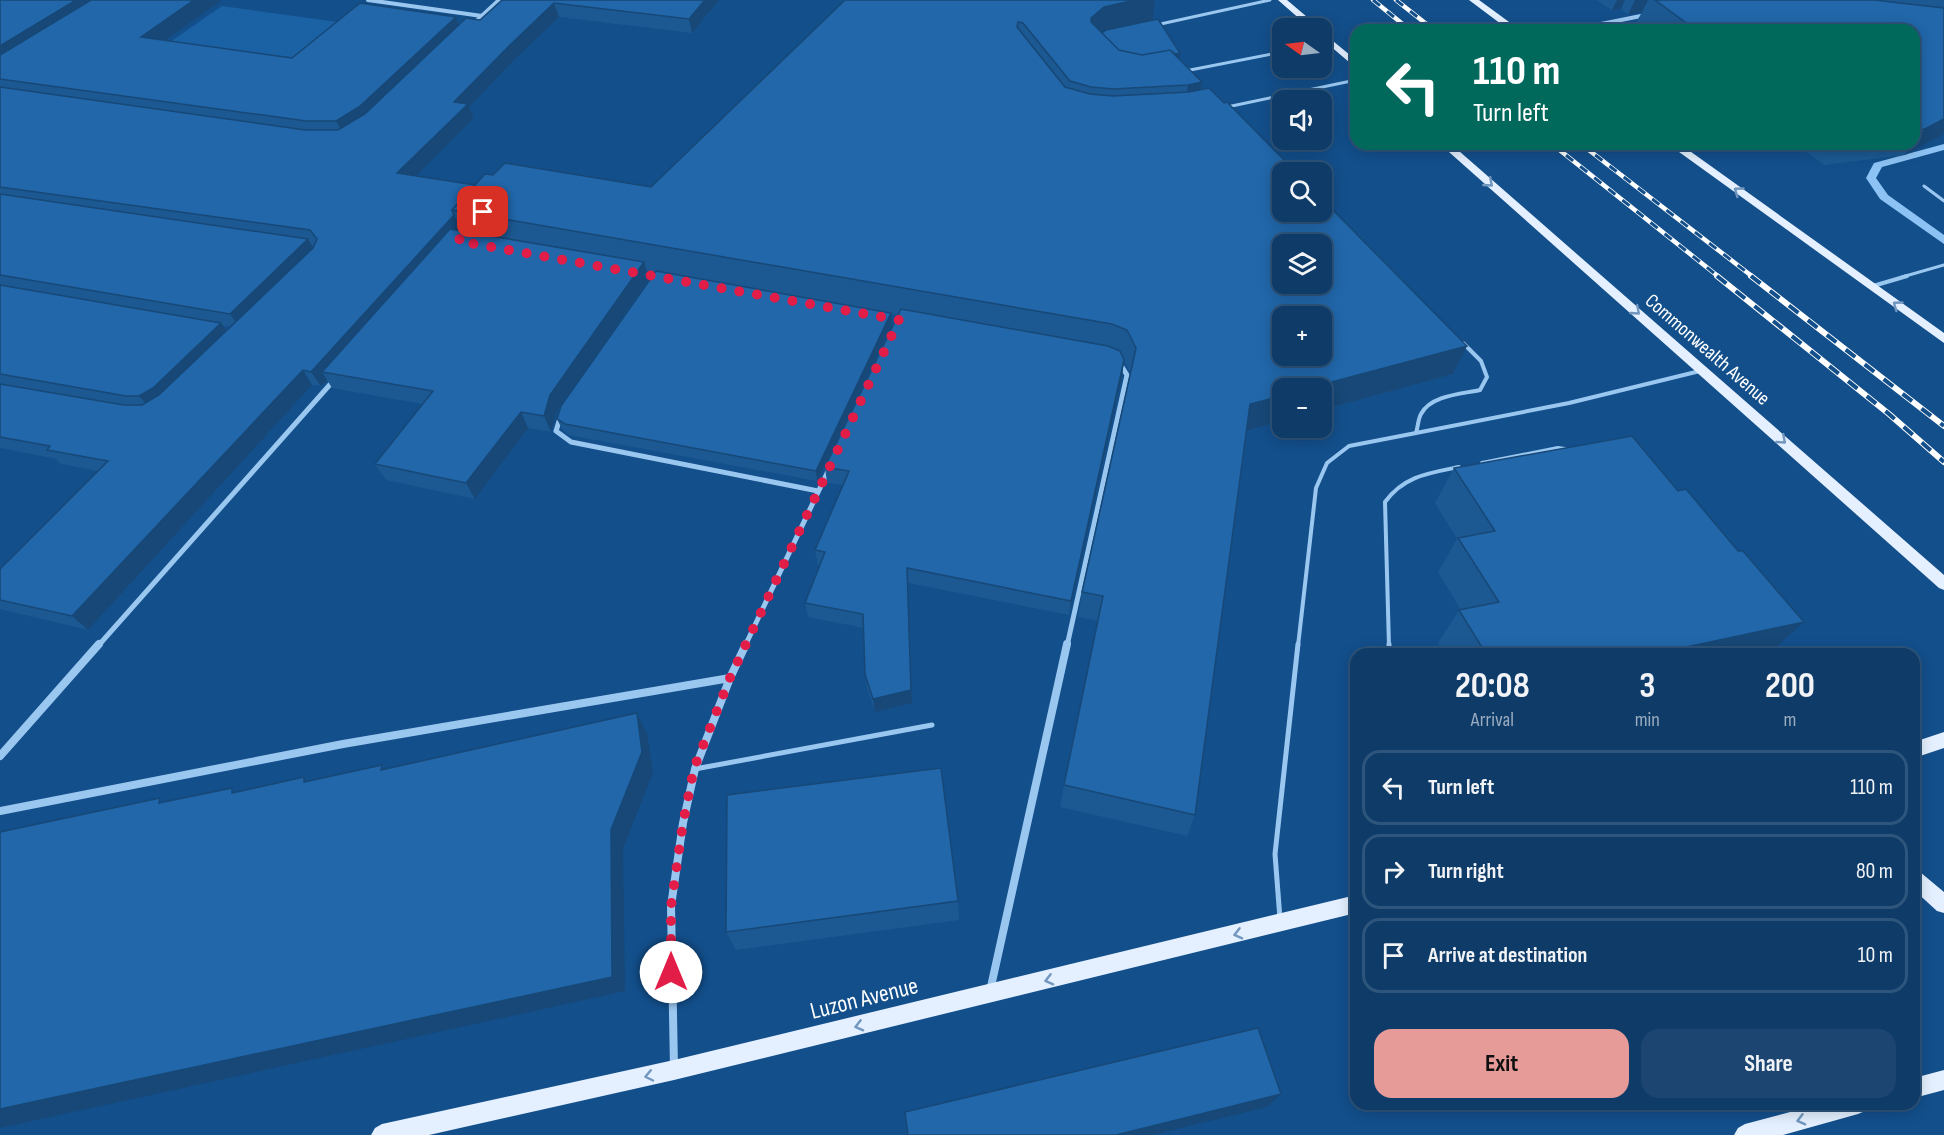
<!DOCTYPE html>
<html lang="en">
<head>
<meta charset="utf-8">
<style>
	:root { --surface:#0e3b68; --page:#1c4671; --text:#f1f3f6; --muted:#9badc0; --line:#2e557c; --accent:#e69b98 }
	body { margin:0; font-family:"Sofia Sans Condensed",sans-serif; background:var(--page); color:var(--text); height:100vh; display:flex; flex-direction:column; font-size:22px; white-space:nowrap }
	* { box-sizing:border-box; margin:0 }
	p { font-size:20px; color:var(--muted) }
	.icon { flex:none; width:33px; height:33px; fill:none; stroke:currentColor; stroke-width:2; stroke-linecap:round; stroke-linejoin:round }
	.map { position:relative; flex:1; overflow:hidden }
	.panel { position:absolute; left:1350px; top:648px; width:570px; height:462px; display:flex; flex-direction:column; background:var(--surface); border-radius:18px; box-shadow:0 3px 15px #0003,0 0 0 2px var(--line) }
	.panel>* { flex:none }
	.guide { position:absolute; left:1350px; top:24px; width:570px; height:126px; border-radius:18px; box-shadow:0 3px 15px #0003,0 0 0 2px var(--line); background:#00695c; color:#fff; overflow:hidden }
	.needle { width:39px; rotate:284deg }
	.fabs { position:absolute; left:1272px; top:18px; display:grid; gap:12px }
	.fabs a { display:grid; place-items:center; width:60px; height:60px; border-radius:12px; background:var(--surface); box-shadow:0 3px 15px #0003,0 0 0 2px var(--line); font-size:30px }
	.pin { position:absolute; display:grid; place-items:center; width:51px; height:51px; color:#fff; margin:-26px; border-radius:12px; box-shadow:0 3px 9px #0006 }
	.me { position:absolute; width:66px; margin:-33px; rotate:0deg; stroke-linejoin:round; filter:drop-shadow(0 0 4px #0008) }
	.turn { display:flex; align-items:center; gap:21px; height:126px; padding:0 24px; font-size:27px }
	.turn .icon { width:78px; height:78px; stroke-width:2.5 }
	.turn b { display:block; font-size:42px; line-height:51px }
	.eta { display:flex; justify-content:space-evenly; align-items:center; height:102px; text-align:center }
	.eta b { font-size:36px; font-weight:700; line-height:42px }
	.primary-button { display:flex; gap:12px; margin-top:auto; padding:12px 24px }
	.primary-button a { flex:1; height:69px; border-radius:18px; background:var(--accent); color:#111; font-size:24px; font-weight:700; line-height:69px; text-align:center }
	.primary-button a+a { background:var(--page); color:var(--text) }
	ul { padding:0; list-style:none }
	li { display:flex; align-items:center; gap:18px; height:75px; margin:0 12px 9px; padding:0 12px; border:3px solid var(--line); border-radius:18px }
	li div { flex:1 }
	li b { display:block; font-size:22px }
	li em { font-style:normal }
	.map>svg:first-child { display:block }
	.green { fill:#1b62a5 }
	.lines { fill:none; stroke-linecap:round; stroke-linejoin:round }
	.stream { fill:#8cc3f4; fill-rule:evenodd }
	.service-far2 { stroke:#9ac7f0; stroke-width:3 }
	.service-far1 { stroke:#9ac7f0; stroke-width:4 }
	.service { stroke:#9ac7f0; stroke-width:5 }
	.minor-far2 { stroke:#9ac7f0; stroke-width:4 }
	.minor-far1 { stroke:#9ac7f0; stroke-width:5 }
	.minor { stroke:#9ac7f0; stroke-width:8 }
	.primary { fill:#e4f0ff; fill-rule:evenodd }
	.rail-far1-casing { stroke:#fff; stroke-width:4.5 }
	.rail-casing { stroke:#fff; stroke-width:6 }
	.rail-far1 { stroke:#134f8b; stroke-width:3; stroke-dasharray:9; stroke-linecap:butt }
	.rail { stroke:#134f8b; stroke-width:4; stroke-dasharray:12; stroke-linecap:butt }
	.wall { fill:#1c5992; fill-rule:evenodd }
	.shaded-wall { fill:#174877 }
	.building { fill:#2167aa; stroke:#174877; stroke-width:1.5; fill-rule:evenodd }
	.oneway { stroke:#7197bf }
	.route { stroke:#e11d48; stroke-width:10; stroke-dasharray:0 18 }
	.labels { text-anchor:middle; stroke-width:6; stroke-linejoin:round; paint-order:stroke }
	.street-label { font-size:20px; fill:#fff; stroke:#134f8b }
	.near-street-label { font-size:24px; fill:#fff; stroke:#134f8b }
</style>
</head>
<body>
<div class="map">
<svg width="1944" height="1135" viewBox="0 0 1944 1135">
	<rect width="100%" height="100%" fill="#134f8b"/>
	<!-- green -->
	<path class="green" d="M222,6L352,24L296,70L160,49Z"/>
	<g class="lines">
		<!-- stream -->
		<path class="stream" d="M1944,144V150L1882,167L1876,178L1888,195L1944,235V244L1880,199L1866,178L1874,163Z"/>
		<!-- service-far2 -->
		<path class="service-far2" d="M1156,25L1270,0
			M1322,45L1331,43
			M1185,71L1282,52
			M1227,107L1356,80
			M1924,186L1944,201
			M1902,277L1944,265"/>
		<!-- service-far1 -->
		<path class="service-far1" d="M1873,286L1907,276
			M1416,433L1569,403L1700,371
			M1482,463L1558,448L1565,449
			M1298,646L1316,488L1327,463L1349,446L1416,433C1418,427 1418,419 1421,414C1431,395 1462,394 1480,390L1487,377L1481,361L1463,343
			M1389,646L1385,502C1404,476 1429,473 1459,467"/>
		<!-- service -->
		<path class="service" d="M1389,644V654
			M695,769L932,725
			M1280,919L1275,854L1298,644"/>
		<!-- minor-far2 -->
		<path class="minor-far2" d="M368,0L482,16
			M473,24L499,0
			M1571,30L1646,15"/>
		<!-- minor-far1 -->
		<path class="minor-far1" d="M561,415L556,431L571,442L818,491
			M98,646L334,380
			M745,646L830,467
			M1067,646L1127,375L1119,362"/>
		<!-- minor -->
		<path class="minor" d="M0,756L99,644
			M0,811L343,744L730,678
			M990,991L1067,644
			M674,1068L671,906L683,823L695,769L730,678L746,644"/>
		<!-- primary -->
		<path class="primary" d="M1278,0H1287L1320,28H1310Z
			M1469,0H1479L1520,30H1509Z
			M1322,32L1356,60V68L1322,39Z
			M1440,144H1451L1944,575V590L1939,588Z
			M1668,144H1680L1944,333V343Z
			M1944,732V748L1914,758V742Z
			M1914,869L1920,872L1944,892V913L1937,911L1914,890Z
			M1356,895V913L674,1080L429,1135H371L375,1128L382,1124L674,1060Z
			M1944,1070V1090L1914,1098V1078Z
			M1820,1104H1868L1865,1111L1858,1114L1783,1135H1734L1738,1128L1745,1124Z"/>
		<defs>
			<path id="rail-far1" d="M1373,0L1410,30
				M1396,0L1434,30
				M1552,144L1719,277
				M1581,144L1753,277"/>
			<path id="rail" d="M1717,276L1889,414L1944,462
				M1751,276L1944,426"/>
		</defs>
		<!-- rail-far1 casing -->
		<use href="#rail-far1" class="rail-far1-casing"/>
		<!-- rail casing -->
		<use href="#rail" class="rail-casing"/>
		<!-- rail-far1 -->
		<use href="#rail-far1" class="rail-far1"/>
		<!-- rail -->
		<use href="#rail" class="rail"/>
	</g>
	<!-- wall -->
	<path class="wall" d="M0,0H222L165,40L292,58L456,17L459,25L480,20L502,0H719L692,33L559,17L515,59L469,107L474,118L415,176L475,185L493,175L651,187L845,0L1153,20L1179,59L1202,82L1201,90L1453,374L1247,431L1195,815L1187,836L1060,807L1064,785L1098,621L1078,617L1082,592L1131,374L1124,361L1122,376L1069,615L908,583L912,703L875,712L867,687L865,674L864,628L808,617L805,603L820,565H818L815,550L843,485L827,483L825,467L898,315L891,314L892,324L817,481L569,435L562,429L557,419L655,272L646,270L649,279L557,411L551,432L528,428L475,499L386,480L375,464L422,404L332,388L327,380L321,386L312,385L88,630L0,609V569L98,471L61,464L56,459L0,448ZM224,326L231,327L227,330Z
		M1596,0H1944V134L1905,155L1824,165L1796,144H1914V30H1648L1637,21L1642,12L1628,15L1621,9L1612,10Z
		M1454,468L1768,654H1445L1438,643L1459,610H1461L1438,572L1457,539L1435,503Z
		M958,901L959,920L736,950L726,932Z"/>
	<!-- shaded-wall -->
	<path class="shaded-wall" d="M76,0H107L0,66V46Z
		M194,0H222L150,51L141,37Z
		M705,0H719L692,33L689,19Z
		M1135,0H1155L1152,22L1089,45L1091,18L1104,7Z
		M1617,0H1625L1621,9L1612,10Z
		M1635,0H1648L1642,12L1628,15Z
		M554,3L559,17L515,59L469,107L474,118L404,188L397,173L454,102L510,45Z
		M456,17L461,31L344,136L336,121Z
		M1180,53L1179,64L1158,58Z
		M1202,82L1197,109L1184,112L1188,85Z
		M1944,119V134L1905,155L1925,129Z
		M454,215L461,230L332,374L322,372L327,380L321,386L311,372Z
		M308,239L317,254L241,329L230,314Z
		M644,262L649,279L557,411L551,432L544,416L550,395Z
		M891,313L892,324L817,481L816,471Z
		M221,323L232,337L152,410L139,396Z
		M1467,346L1453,374L1322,410V388H1309Z
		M1124,360L1122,376L1069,615L1071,601Z
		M303,370L312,385L88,630L72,616Z
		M1282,396V421L1242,432L1250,404Z
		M521,412L528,428L475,499L466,483Z
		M907,568L912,703L875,712L873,699Z
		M1804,622L1768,654H1654Z
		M637,713L647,734L653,772L623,849L625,991L0,1128V1109L611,830Z
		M1281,1094L1267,1107L1152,1135H1116Z"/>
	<!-- building -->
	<path class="building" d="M0,0H76L0,46Z
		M91,0H194L141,37L292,58L360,3L456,17L359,107L336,121H306L0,79V55Z
		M502,0H705L689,19L554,3L510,45L454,102L468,104L397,173L475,185L452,210L454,215L311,372L303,370L72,616L0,600V569L108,461L47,450L50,446L0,437V384L124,405H142L159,395L313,248L317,239L310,230L0,187V87L305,130H338L365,114L466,18L480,20Z
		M845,0H1135L1104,7L1091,18V22L1119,50L1142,55L1170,50L1202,82L1188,85L1113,89L1091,87L1070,81L1023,23L1018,22L1017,27L1065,87L1090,94L1113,96L1189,92L1209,88L1224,103L1227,102L1296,172H1282V212H1322V199L1467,346L1309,388H1282V396L1250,404L1195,815L1064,785L1103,596L1082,592L1136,348L1127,330L1112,324L452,210L485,174L493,175L505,163L651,187ZM1282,244H1322V284H1282ZM1282,316H1322V356H1282Z
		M1655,0H1874L1944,8V119L1925,129L1914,130V30H1696Z
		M1158,19L1180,53L1175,54L1170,50L1142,55L1119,50L1102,33L1106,30Z
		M0,194L308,239L230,314L0,275Z
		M450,229L644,262L550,395L544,416L521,412L466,483L375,464L433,391L322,372Z
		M656,271L891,313L816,471L565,424L557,419L561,406Z
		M0,285L221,323L153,388L139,396H126L0,374Z
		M901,309L1108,346L1120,351L1124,360L1071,601L907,568L911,690L873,699L865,674L863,614L805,603L825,552L815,550L849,471L825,467Z
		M1632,436L1678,491L1686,489L1738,551H1743L1804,622L1654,654H1486L1459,610L1499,602L1458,538L1495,531L1454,468Z
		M637,713L642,752L611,830L612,977L0,1109V832L160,798L159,803L232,788V793L304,777V782L382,765L381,770Z
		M941,768L958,901L726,932L727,795Z
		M1258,1028L1281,1094L1116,1135H908L905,1112Z"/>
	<!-- one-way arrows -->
	<defs><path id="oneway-chevron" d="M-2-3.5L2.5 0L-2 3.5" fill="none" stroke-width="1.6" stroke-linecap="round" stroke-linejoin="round" transform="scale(1.5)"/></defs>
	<g class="oneway">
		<use href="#oneway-chevron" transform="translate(1489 183) rotate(41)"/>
		<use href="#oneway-chevron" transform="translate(1738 191) rotate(-144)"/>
		<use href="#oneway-chevron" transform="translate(1897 305) rotate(-144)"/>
		<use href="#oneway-chevron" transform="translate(1636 311) rotate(41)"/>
		<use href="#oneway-chevron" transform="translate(1782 440) rotate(41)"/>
		<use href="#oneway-chevron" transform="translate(1238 934) rotate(166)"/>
		<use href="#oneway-chevron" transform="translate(1049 980) rotate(166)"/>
		<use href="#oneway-chevron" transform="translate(859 1026) rotate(166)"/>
		<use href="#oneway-chevron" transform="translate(649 1076) rotate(168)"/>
		<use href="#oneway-chevron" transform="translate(1801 1120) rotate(165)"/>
	</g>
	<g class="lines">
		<!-- route -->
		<path class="route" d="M483,212L458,241L899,320L730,678L694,768L683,823L671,906V972"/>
	</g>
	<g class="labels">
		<!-- street labels -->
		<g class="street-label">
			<text transform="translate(1708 349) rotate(41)" y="7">Commonwealth Avenue</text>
		</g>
		<!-- near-street labels -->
		<g class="near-street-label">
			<text transform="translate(864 998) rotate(-14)" y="8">Luzon Avenue</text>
		</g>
	</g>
</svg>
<div class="fabs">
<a><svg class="needle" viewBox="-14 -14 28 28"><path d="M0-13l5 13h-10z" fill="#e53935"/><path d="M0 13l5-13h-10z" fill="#9badc0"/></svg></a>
<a><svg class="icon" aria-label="sound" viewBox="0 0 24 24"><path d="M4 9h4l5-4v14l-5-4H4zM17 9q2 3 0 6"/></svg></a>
<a><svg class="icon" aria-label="search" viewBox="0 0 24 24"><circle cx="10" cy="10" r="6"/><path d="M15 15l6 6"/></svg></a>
<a><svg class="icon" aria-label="layers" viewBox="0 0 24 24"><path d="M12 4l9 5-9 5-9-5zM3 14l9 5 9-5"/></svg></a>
<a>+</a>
<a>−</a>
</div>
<div class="pin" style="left:483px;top:212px;background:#d93025"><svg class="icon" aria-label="arrive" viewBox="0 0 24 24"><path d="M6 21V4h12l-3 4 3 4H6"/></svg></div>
<svg class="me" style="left:671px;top:972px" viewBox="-20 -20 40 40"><circle r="19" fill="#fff"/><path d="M0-13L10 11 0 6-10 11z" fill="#e11d48"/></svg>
<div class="guide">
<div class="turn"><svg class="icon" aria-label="left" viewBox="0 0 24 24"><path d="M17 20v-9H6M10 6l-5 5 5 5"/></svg><div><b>110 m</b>Turn left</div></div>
</div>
<section class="panel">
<div class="eta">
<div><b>20:08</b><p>Arrival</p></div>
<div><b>3</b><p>min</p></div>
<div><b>200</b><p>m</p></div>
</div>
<ul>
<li><svg class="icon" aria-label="left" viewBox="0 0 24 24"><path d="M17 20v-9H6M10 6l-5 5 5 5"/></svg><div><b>Turn left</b></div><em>110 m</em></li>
<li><svg class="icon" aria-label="right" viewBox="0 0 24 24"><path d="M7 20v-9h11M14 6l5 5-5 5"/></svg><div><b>Turn right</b></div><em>80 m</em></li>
<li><svg class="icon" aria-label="arrive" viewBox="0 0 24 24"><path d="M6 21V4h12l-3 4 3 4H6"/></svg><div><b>Arrive at destination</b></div><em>10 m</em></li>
</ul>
<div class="primary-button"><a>Exit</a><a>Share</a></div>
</section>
</div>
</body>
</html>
